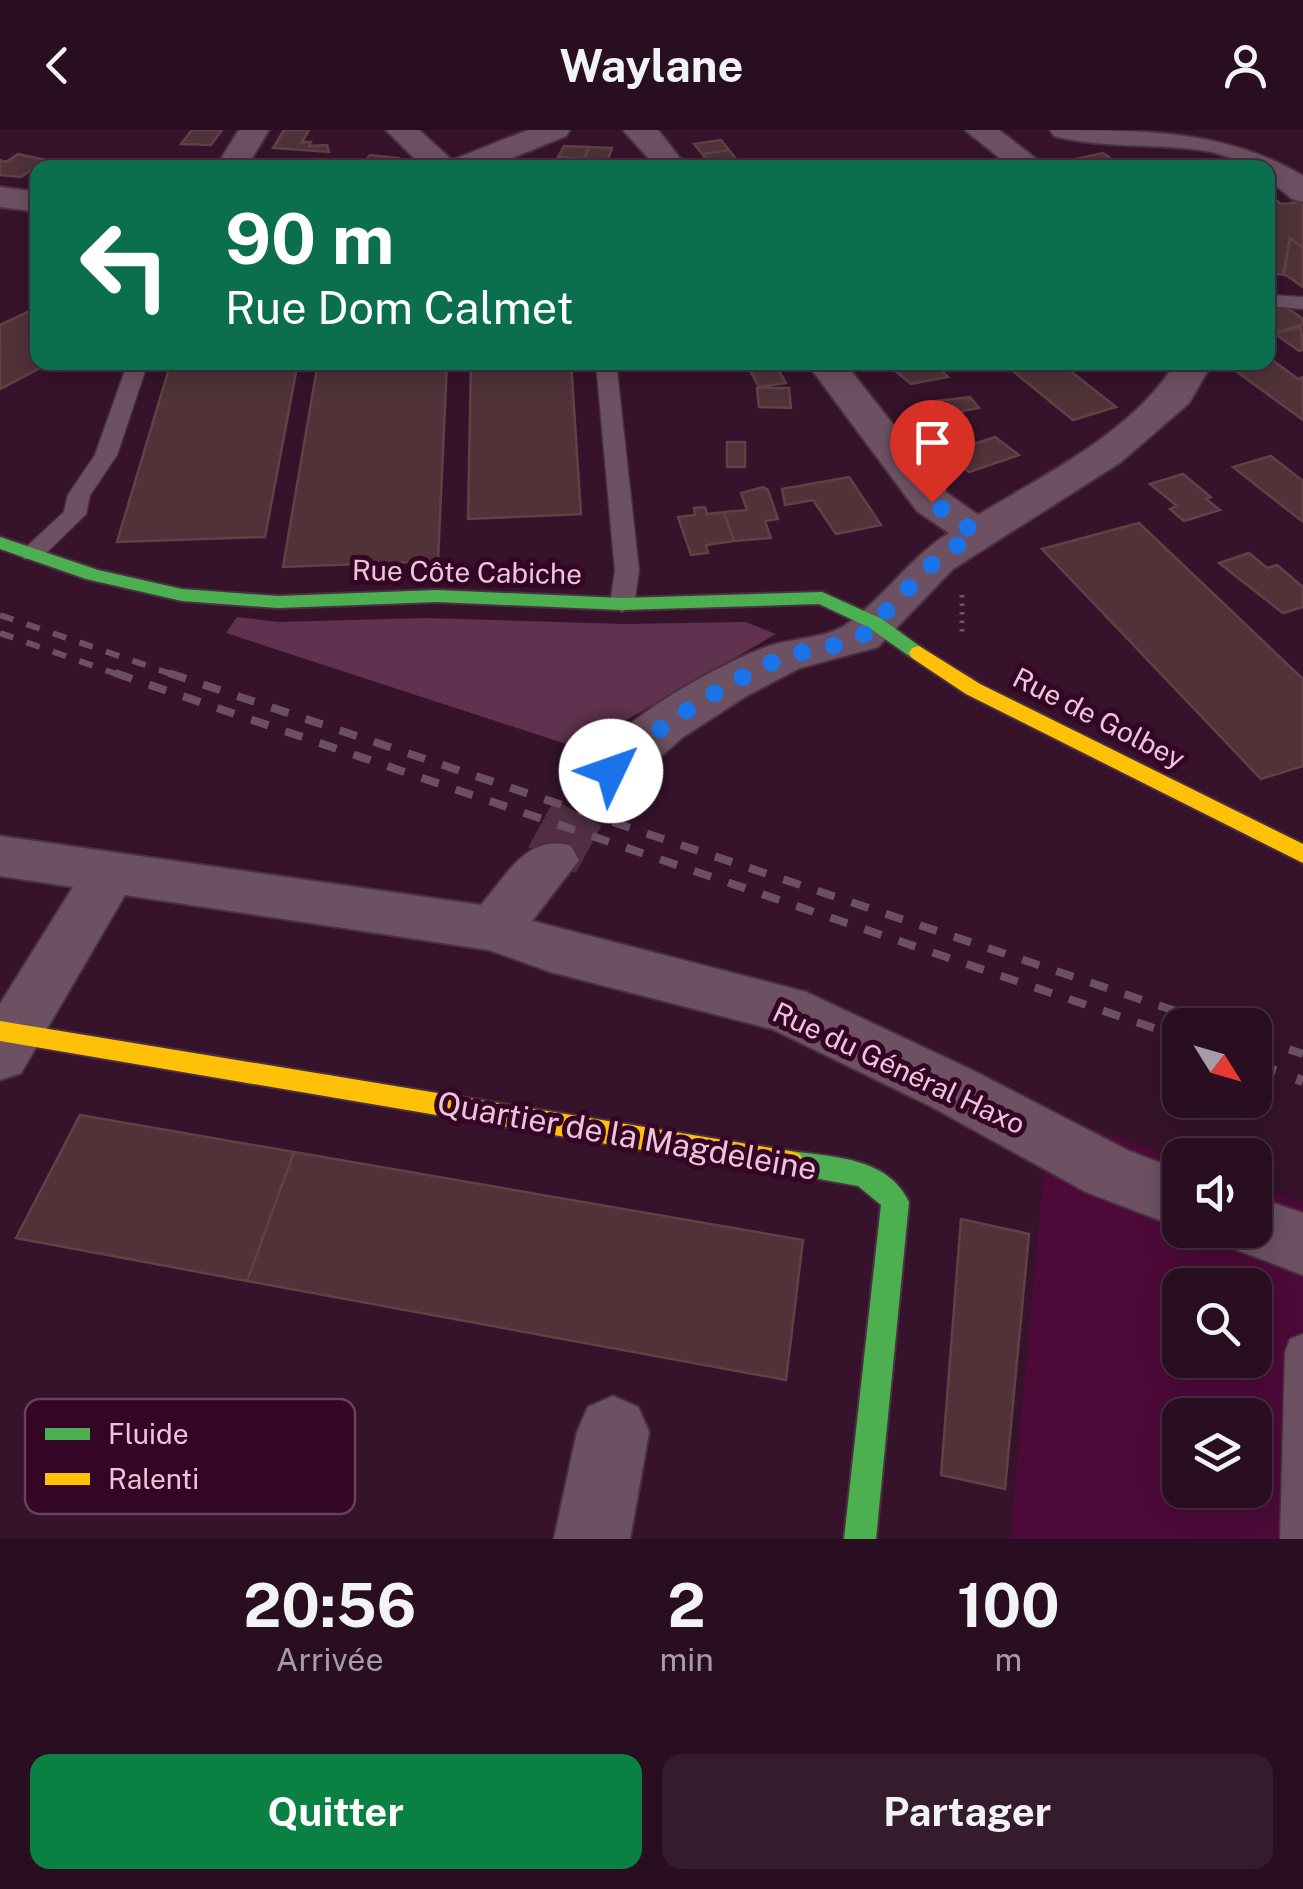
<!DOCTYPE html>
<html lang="fr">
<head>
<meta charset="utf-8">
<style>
	:root { --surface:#280e20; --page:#341c2d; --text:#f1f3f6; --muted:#a59ca5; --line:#442e3e; --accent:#0b8043 }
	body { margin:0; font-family:"Public Sans",sans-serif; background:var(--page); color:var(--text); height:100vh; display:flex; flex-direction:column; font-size:38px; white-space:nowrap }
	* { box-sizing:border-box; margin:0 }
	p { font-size:32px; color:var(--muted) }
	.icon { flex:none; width:55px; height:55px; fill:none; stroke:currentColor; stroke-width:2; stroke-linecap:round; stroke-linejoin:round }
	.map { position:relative; height:1409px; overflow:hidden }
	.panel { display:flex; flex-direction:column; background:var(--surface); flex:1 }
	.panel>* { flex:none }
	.hud { position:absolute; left:30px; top:30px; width:1245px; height:210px; border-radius:20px; box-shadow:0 5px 25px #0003,0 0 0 2px var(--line); background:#0b6e4f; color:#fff; overflow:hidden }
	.needle { width:65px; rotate:127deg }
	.controls { position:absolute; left:1162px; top:878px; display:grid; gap:20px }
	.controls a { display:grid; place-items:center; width:110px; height:110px; border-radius:20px; background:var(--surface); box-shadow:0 5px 25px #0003,0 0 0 2px var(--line); font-size:50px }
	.pin { position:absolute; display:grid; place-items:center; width:85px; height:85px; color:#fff; margin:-102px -42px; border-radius:50% 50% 50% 0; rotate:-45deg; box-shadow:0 0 10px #0007 }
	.pin .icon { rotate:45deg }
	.me { position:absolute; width:110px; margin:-55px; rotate:48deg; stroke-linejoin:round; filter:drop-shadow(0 0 8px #0008) }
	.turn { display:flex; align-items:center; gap:35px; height:210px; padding:0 30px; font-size:45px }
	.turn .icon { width:130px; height:130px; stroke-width:2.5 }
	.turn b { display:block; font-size:70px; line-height:85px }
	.eta { display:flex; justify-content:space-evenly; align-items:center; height:170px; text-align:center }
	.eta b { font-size:60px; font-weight:700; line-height:70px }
	.cta { display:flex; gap:20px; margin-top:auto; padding:20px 30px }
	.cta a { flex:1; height:115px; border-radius:20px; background:var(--accent); color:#fff; font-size:40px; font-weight:700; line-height:115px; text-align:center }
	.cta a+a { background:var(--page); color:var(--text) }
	header { display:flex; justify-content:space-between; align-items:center; height:130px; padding:0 30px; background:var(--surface); font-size:45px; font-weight:700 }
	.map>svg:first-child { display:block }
	.built { fill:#4d0a39; fill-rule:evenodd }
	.green { fill:#61324f }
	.building { fill:#503238; stroke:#5f4146; stroke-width:2.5 }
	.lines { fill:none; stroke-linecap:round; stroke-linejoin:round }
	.street-tunnel { stroke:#512e45; stroke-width:54; stroke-dasharray:54 26; stroke-linecap:butt }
	.lane-casing { stroke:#4a3040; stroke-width:3 }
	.street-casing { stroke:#4a3040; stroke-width:4 }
	.fast-casing { stroke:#4a3040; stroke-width:4 }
	.slow-casing { stroke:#4a3040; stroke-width:4 }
	.path { stroke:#6d5464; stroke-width:5; stroke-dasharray:2.5 6; stroke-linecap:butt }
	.lane { fill:#6d5162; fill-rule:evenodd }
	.street { fill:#6d5162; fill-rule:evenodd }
	.fast { fill:#4caf50; fill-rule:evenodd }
	.slow { fill:#ffc107; fill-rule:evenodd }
	.rail-far2 { stroke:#6b5062; stroke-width:6; stroke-dasharray:14 14; stroke-linecap:butt }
	.rail-far1 { stroke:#6b5062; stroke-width:8; stroke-dasharray:18 18; stroke-linecap:butt }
	.rail { stroke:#6b5062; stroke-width:10; stroke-dasharray:22 22; stroke-linecap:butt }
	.route { stroke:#1a73e8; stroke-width:18; stroke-dasharray:0 32.4 }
	.labels { text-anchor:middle; stroke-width:10; stroke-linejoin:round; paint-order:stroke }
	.street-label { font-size:28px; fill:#edc5db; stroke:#340525 }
	.near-street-label { font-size:32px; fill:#edc5db; stroke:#340525 }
	.key { fill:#340525; stroke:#6c3f5c; stroke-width:2.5 }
	.key-label { font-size:28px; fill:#edc5db }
</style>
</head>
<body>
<header><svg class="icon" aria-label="back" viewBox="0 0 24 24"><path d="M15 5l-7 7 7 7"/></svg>Waylane<svg class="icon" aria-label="person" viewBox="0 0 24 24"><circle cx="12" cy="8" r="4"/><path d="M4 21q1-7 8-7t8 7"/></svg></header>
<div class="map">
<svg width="1303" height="1409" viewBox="0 0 1303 1409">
	<rect width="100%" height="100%" fill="#36132b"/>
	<!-- built -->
	<path class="built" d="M1049,983L1180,1030V1100H1255V1056L1303,1073V1409H1010ZM1180,1155H1255V1230H1180ZM1180,1285H1255V1360H1180Z"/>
	<!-- green -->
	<path class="green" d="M237,487L278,492L426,488L624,494L746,492L776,504L597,607L569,615L226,503Z"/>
	<!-- building -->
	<path class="building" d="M192,0H222L211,15L181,14Z
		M284,0H309L302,12H311L309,16L327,15L329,22L273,18Z
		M721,10L729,20L702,24L694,14Z
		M564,16L589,17L584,29L558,27Z
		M589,17L612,18L608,30L584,29Z
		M729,20L737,30L708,33L702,24Z
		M1103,23L1124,38L1048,34L1061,32Z
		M18,24L46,30L21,47L0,45V30L6,32Z
		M370,25L398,28L391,38L362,35Z
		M1276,70L1281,74L1303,72V118L1290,108L1284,145L1268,142V76L1273,75L1268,71Z
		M1290,108L1303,118V157L1283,143Z
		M1284,175L1303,189V195L1268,204V179Z
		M34,179L38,180V232H52L0,259V195Z
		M1301,197L1303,220L1299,221L1274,203Z
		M1271,229L1298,249L1303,247V290L1233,239Z
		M171,232H298L265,407L117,412Z
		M318,232H447L438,431L283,437Z
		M471,232H571L581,384L468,389Z
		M774,232L786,253L759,257L747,235Z
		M912,232H933L948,247L911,254L889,236Z
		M1025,232H1059L1116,277L1073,290L1008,237Z
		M757,258H789L791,278L759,277Z
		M970,267L979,278L957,282L963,290L927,297L913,278L928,275L926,272Z
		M995,307L1019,325L969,342L946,323Z
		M727,312H745V337H727Z
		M1271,326L1303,351V392L1233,337Z
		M1183,344L1211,367L1206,369L1220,380L1184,391L1170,379L1177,376L1150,354Z
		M849,347L881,395L836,404L813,370L785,375L782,359Z
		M763,357L768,360L778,389L765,391L771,408L734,411L724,382L747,380L741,363Z
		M705,377L707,384L724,382L734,411L706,415L708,423L691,425L678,387L695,385L694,378Z
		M1139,393L1303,549V636L1261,649L1042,419Z
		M1249,423L1267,438L1277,435L1303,457V477L1283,483L1219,433Z
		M80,985L294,1022L247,1151L16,1108Z
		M294,1022L803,1110L786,1250L247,1151Z
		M961,1089L1029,1104L1005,1359L941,1345Z"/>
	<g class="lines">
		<!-- street-tunnel -->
		<path class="street-tunnel" d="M552,730L580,679L611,641"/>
		<defs>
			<path id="lane" d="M1268,165L1303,167V179L1268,176Z
				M128,232H148L117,325L90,365L86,384L40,429H24L21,424L24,419L64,382L68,365L95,325Z
				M596,232H616L639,441L634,474L622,482L610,474L615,441Z
				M1303,1204V1409H1280L1285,1222L1290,1209Z"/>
			<path id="street" d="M239,0H269L246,38H215Z
				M386,0H419L452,30L528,0H570L566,6L488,38H424Z
				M623,0H658L688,38H657Z
				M965,0H999L1048,38H1012Z
				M1050,0C1141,0 1228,0 1303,46V72L1292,69L1268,49V38C1246,38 1228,24 1206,21C1156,13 1104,19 1054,6Z
				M0,57L38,62V82L0,77Z
				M806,232H844L947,363L978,385C1047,343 1132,303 1176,232H1213L1189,273L1121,332L953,439L878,517L800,538L748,565L683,607L629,654L611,659L593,654L586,641C614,592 713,537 766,517C790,508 826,509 847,494C884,468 909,428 949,403L917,381Z
				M0,706L481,775C506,746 528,703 571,716L579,730L532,791L806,862L974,941L1129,1021L1180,1040V1098L1086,1062L932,977L772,899L551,842L489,820L125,765L21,943L0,950V874L73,757L0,746Z
				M1255,1067L1303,1083V1145L1232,1118L1224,1100H1255Z
				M613,1266L638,1277L649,1302L630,1409H554L577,1302L588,1277Z"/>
			<path id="fast" d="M0,407L98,440L182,459L278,466L437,460L622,468L822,462L882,489L929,523L926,528H912L868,497L819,474L622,480L437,472L278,478L182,471L86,449L0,419Z
				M790,1021C833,1027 888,1027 909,1072L876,1409H844L881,1075L858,1056L780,1042L776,1033L780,1024Z"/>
			<path id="slow" d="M919,516L980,554L1303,714V733L966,564L912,528L909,523L912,518Z
				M0,891L790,1021L800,1024L804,1033L800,1042L790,1045L0,911Z"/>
		</defs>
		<!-- lane casing -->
		<use href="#lane" class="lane-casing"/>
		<!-- street casing -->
		<use href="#street" class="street-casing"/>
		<!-- fast casing -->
		<use href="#fast" class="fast-casing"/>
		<!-- slow casing -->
		<use href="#slow" class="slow-casing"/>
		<!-- path -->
		<path class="path" d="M962,465V502"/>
		<!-- lane -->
		<use href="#lane" class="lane"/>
		<!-- street -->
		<use href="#street" class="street"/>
		<!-- fast -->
		<use href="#fast" class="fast"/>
		<!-- slow -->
		<use href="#slow" class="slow"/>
		<!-- rail-far2 -->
		<path class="rail-far2" d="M0,485L177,546
			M0,503L122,546"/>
		<!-- rail-far1 -->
		<path class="rail-far1" d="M115,543L1180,907
			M169,543L1217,895
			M1255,908L1303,924"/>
		<!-- rail -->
		<path class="rail" d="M1255,934L1303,951"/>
	</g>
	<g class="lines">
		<!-- route -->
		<path class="route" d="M611,641C651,600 721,556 773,532C802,518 834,520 862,506L938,428L976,403L932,372"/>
	</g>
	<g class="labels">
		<!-- street labels -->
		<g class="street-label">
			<text transform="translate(467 442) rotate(1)" y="10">Rue Côte Cabiche</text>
			<text transform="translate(1099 588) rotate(27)" y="10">Rue de Golbey</text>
			<text transform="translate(899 938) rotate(25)" y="10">Rue du Général Haxo</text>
		</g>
		<!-- near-street labels -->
		<g class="near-street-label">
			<text transform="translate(627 1006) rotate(10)" y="11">Quartier de la Magdeleine</text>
		</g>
	</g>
	<!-- legend -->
	<rect x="25" y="1269" width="330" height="115" rx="15" class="key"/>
	<rect x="45" y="1298" width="45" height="12" fill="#4caf50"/>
	<rect x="45" y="1343" width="45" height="12" fill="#ffc107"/>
	<g class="key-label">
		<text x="108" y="1314">Fluide</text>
		<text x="108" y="1359">Ralenti</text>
	</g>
</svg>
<div class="controls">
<a><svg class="needle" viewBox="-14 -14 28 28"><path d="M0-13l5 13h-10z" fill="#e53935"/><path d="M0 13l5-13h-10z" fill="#a59ca5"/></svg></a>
<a><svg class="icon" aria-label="sound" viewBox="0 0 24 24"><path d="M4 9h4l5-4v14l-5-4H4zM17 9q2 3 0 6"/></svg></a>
<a><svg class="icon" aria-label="search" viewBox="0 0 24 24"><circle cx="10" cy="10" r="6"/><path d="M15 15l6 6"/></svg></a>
<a><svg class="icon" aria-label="layers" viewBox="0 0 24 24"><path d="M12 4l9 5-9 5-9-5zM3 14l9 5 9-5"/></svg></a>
</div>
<div class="pin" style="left:932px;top:372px;background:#d93025"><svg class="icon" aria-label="arrive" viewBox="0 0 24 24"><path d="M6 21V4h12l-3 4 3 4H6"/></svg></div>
<svg class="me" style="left:611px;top:641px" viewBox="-20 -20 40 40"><circle r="19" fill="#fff"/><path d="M0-13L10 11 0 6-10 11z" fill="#1a73e8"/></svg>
<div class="hud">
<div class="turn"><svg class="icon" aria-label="left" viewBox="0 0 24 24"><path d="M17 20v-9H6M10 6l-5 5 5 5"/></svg><div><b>90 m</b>Rue Dom Calmet</div></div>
</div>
</div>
<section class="panel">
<div class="eta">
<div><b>20:56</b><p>Arrivée</p></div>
<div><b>2</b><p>min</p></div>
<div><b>100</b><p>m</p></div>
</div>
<div class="cta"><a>Quitter</a><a>Partager</a></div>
</section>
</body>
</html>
